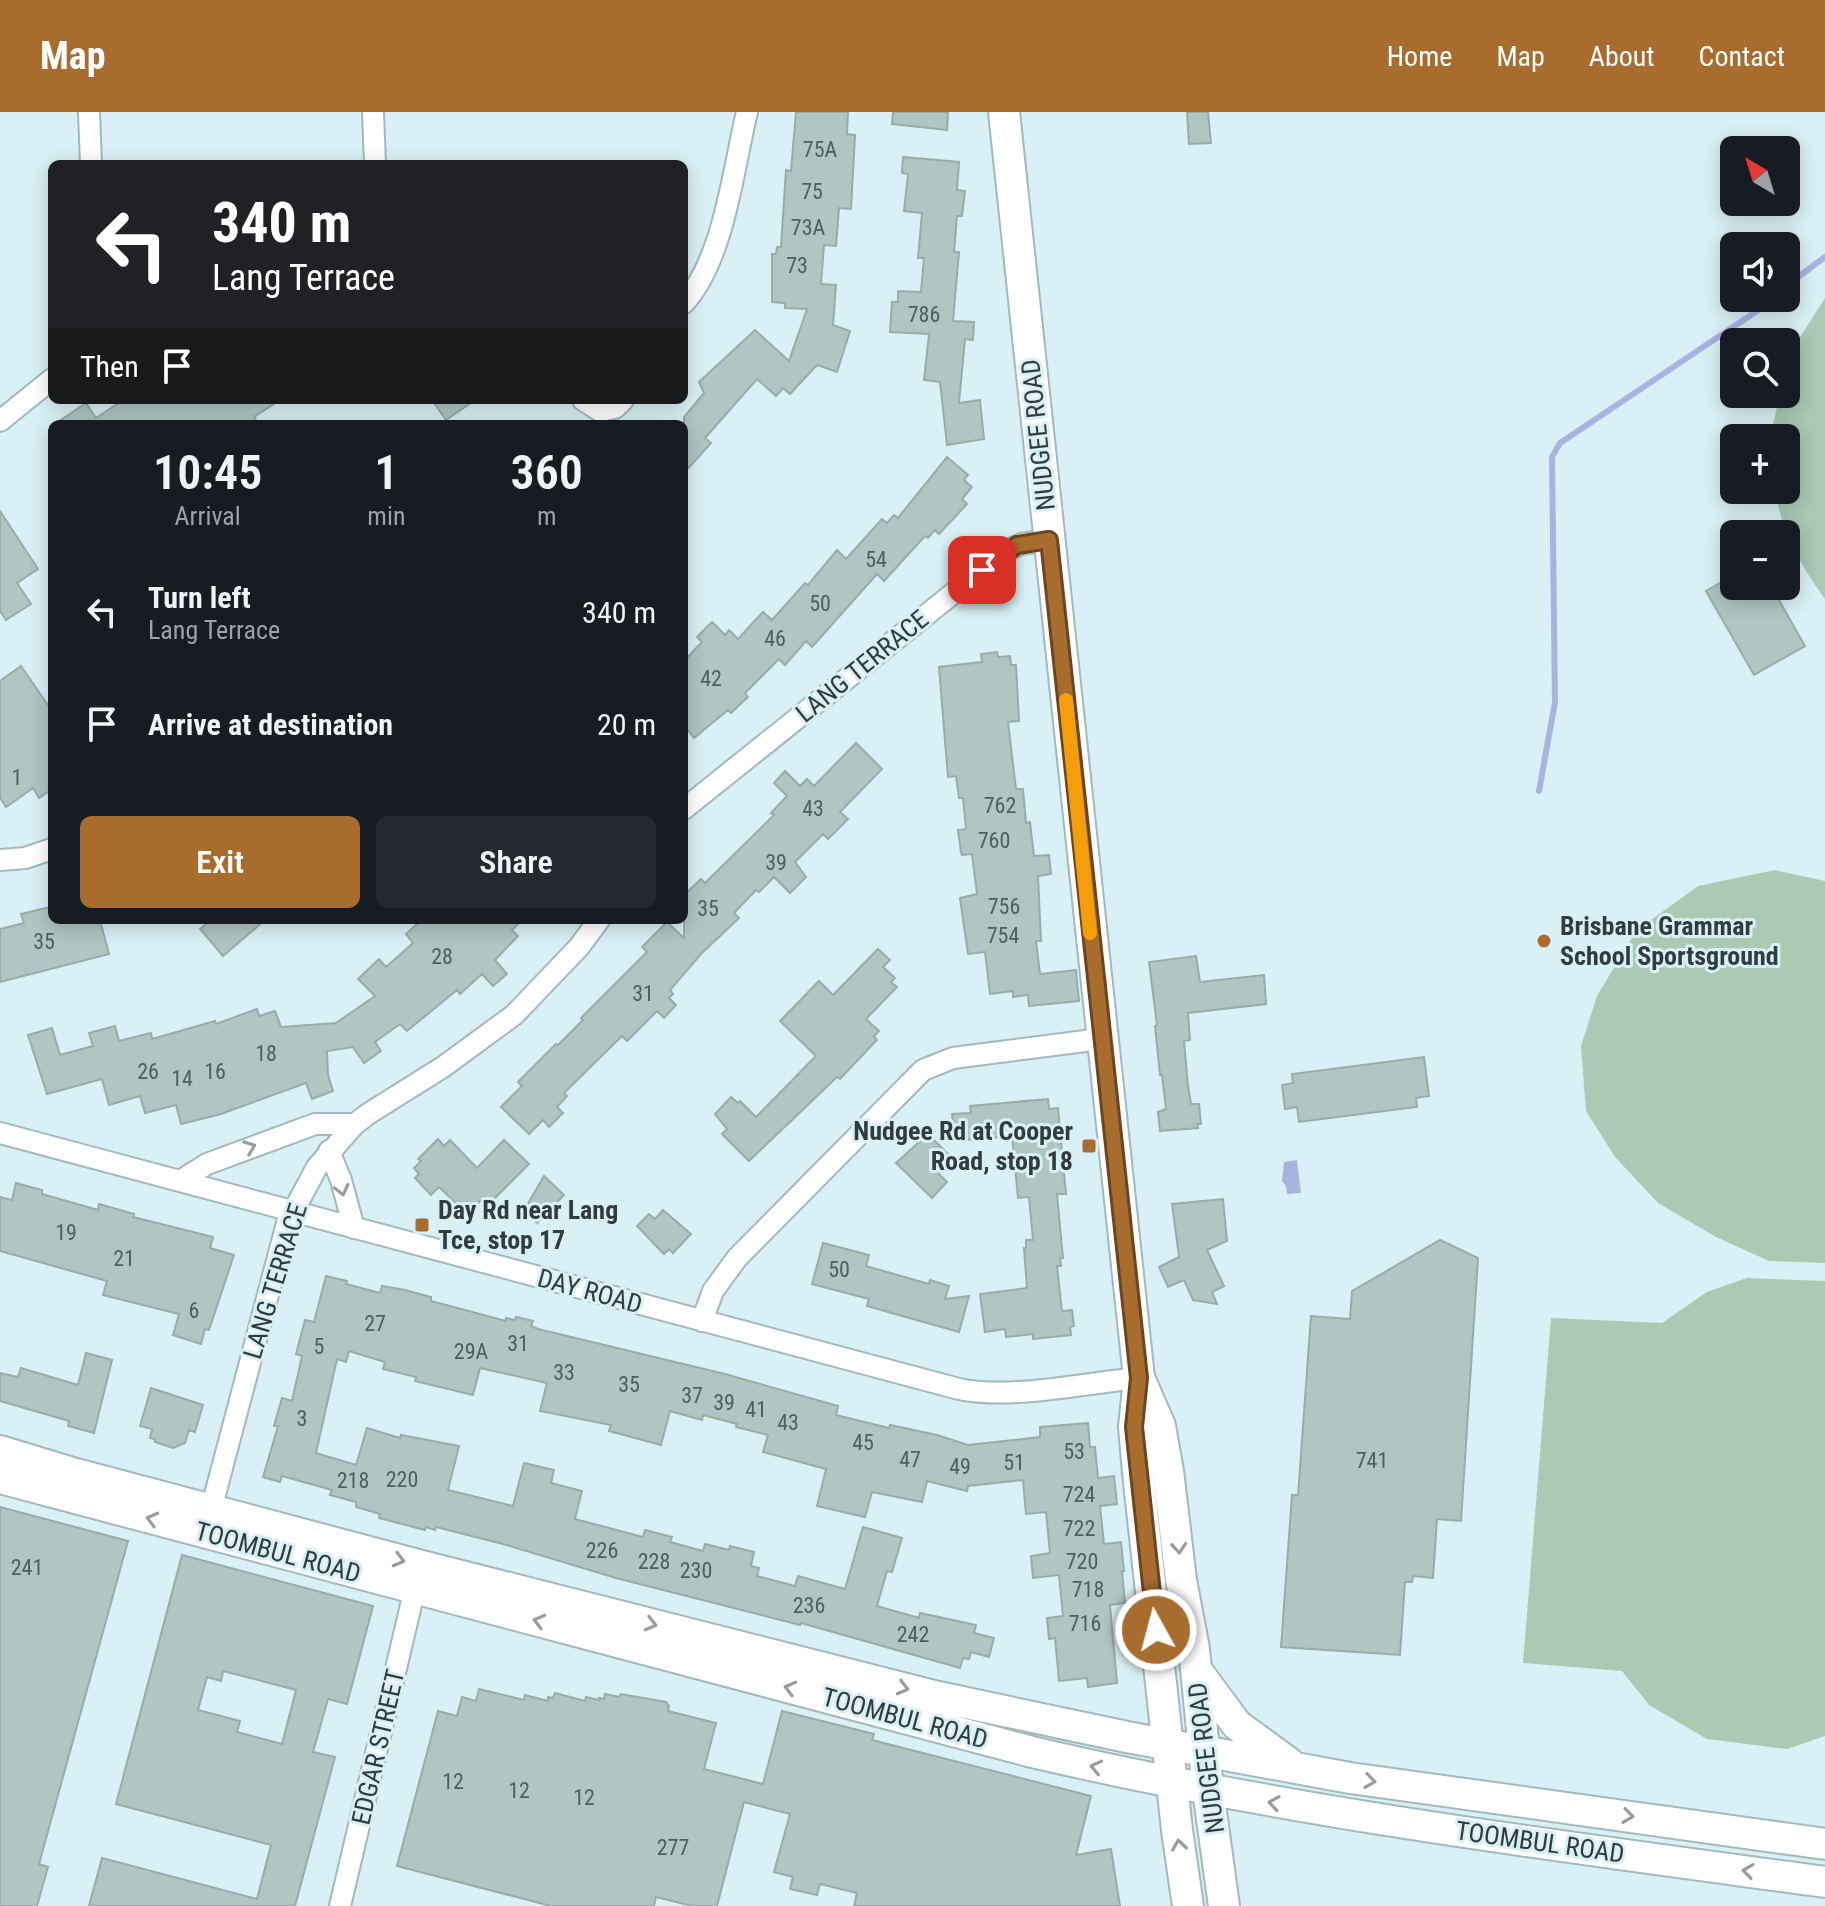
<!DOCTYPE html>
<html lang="en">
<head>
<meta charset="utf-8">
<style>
	:root { --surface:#171b24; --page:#242831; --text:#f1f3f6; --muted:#9ea1a6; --accent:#a86c2f }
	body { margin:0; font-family:"Roboto Condensed",sans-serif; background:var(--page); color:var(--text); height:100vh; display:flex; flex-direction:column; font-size:30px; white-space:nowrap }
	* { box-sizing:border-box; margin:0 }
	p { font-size:26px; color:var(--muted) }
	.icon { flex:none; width:44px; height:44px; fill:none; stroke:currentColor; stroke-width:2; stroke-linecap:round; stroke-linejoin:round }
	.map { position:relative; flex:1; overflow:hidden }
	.details { position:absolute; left:48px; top:308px; width:640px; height:504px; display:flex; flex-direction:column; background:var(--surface); border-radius:12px; box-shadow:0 4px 20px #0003 }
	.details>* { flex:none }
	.hud { position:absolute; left:48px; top:48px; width:640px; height:244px; border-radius:12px; box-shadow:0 4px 20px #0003; background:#202124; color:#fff; overflow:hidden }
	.needle { width:52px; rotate:322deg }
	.buttons { position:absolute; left:1720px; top:24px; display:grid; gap:16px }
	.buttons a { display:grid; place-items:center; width:80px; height:80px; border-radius:12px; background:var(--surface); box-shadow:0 4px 20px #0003; font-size:40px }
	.pin { position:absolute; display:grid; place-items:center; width:68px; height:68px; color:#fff; margin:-34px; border-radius:16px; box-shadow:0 4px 12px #0006 }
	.me { position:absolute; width:88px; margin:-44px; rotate:353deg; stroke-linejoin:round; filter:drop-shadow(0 0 6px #0008) }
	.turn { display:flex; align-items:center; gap:28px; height:168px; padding:0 32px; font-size:36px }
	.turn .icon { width:104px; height:104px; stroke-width:2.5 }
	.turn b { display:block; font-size:56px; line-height:68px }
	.then { display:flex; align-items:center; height:76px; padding:0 32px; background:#0003; gap:16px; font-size:30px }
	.eta { display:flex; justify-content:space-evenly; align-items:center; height:136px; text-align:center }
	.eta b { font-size:48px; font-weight:600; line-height:56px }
	.cta { display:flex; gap:16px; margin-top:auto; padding:16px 32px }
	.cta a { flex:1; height:92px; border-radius:12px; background:var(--accent); color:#fff; font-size:32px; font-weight:600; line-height:92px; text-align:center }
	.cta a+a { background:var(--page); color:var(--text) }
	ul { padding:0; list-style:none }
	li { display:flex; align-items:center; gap:24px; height:112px; padding:0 32px }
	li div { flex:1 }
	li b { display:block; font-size:30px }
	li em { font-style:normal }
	header { display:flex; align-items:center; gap:48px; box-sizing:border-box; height:112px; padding:0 40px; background:var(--accent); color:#fff }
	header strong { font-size:38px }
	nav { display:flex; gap:44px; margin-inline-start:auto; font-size:28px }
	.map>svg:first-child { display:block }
	.green { fill:#abc9b3 }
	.water { fill:#a8b3df }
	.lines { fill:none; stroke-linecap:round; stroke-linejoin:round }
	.stream { stroke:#a8b3df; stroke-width:6 }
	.building { fill:#afc6c2; stroke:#96ada9; stroke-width:2; fill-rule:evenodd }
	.street-casing { stroke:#a2b9be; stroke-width:24 }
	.secondary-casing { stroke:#a2b9be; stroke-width:34 }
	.street { stroke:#fff; stroke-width:20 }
	.secondary { stroke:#fff; stroke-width:30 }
	.oneway { stroke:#989d9e }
	.route-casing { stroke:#6d461f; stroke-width:20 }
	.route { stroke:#a86c2f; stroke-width:14 }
	.slow { stroke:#f59e0b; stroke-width:14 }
	.poi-dot { fill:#a86c2f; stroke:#d9f1f6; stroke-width:3 }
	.labels { text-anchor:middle; stroke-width:6; stroke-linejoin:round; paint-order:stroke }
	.number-label { font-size:22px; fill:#515e5e }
	.street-label { font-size:26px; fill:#323b3d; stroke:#d9f1f6 }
	.poi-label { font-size:26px; font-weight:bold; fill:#323b3d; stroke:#d9f1f6; text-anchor:start }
</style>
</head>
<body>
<header>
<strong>Map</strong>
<nav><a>Home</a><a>Map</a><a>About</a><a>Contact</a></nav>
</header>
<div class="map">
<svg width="1825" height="1794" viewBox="0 0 1825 1794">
	<rect width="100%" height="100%" fill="#d9f1f6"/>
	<!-- green -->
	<path class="green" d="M1825,186V487C1801,454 1781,419 1775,378H1786V326H1770L1780,282H1786V257L1790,241Z
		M1775,758L1825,769V1151L1769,1149L1716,1125L1658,1091L1615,1045L1586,999L1581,934L1597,884L1636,819L1698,774Z
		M1747,1166L1825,1169V1624L1787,1637L1707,1627L1649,1593L1622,1559L1523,1551L1551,1206L1662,1211L1707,1180Z"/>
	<!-- water -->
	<path class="water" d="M1297,1048L1301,1081L1287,1082L1286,1074L1282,1069L1284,1050Z"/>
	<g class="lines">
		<!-- stream -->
		<path class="stream" d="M1786,174L1825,145
			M1539,679L1555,590L1552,345L1560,331L1757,199L1772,186"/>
	</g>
	<!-- building -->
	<path class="building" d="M796,0H848L847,22L855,23L851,97L839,96L836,134L824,133L821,172L836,173L833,213L850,219L837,260L817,253L790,282L783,276L776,284L757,267L705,326L711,331L684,361V305L704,281L699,270L755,218L789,249L807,197L785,196V191L772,190V142H776L777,135H781L786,58L791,59Z
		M893,0H948L947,18L892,12Z
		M1187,0H1208L1211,31L1189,32Z
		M903,45L959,50L957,78L965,79L962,104H957L954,140H959L953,209L974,210L973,228L965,227L959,291L980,288L984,327L947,333L940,270L924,268L929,222L890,220L892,190H898V179L921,180L924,146H918L922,101L904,99L908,62L902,61Z
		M123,288H280L254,305L259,312H55L86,291L96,306Z
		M432,288H475L446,308Z
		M947,345L968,363L964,368L972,375L962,387L967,392L939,422L935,418L928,426L925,424L884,469L877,462L812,535L806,529L785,553L779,547L745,581L748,585L731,601L728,598L694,626L684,613V549L702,530L697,525L712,510L725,523L729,518L738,527L763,500L772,508L805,471L808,473L837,438L846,447L882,407L887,411L894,403L898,406Z
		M0,399L38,457L17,471L31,492L6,508L0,499Z
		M1734,463V474H1771L1805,534L1754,563L1706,479Z
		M997,540L998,545L1010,544L1011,553H1016L1019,609L1008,610L1016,677H1023L1026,711L1030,710L1034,744L1049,743L1051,762L1038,764L1041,829H1036L1040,862L1076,858L1079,889L1029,894L1028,883L1013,885V879L990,882L985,840L968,842L960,786L977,782L972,742L962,743L961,740L958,718L966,717L963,686H959L956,664L948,665L939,555L982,550L981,542Z
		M21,554L52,599V677L39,686L33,676L6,695L0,686V569Z
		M856,631L882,657L840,700L848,707L828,727L823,722L795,750L806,765L790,781L774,765L759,780L756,778L734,801L739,806L701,842L670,878L673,882L669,886L676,893L664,906L657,899L627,929L622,924L564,981L567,984L557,995L563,1001L549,1015L543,1008L529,1022L501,995L522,974L518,970L556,932L558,933L583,908L581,906L647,840L642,835L667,810L684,826V783L701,767L705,771L774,703L771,701L787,684L774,671L785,659L800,674L807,667L814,674Z
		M50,795L52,808H100L109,842L0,870V817L24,811L21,802Z
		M211,808H265L223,844L200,817Z
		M421,808H522L512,818L518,824L495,848L507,862L493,874L482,862L460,882L457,878L407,919L400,912L375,930L381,939L364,951L353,935L327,939L328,963L333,979L312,987L306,971L221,1002L181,1012L176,993L145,1001L140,984L109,993L102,967L47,982L28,923L52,916L60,943L93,934L89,921L115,914L119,929L151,921L152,927L215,909L216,912L257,897L259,904L275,899L281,915L336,911L375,884L358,867L379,847L386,855L413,831L406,822Z
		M878,837L890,848L883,855L895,866L891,870L897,875L866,907L879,919L874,924L877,928L840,967L837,965L749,1049L722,1022L727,1017L715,1002L731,985L738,991L740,989L756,1005L816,944L780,909L819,869L833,883Z
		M1196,844L1200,870L1264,863L1266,892L1188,901L1190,928L1184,929L1188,974L1191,992H1199L1201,1012H1197L1198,1016L1160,1019L1158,1000L1166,997L1162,963H1160L1155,914L1157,913L1149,850Z
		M1424,945L1429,984L1416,986L1417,995L1299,1010L1297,995L1285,997L1282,973L1293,971L1292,962Z
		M1048,987L1049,997L1058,996L1066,1082H1057L1063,1146H1060L1061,1154H1057L1062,1199L1072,1198L1074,1214L1070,1215L1071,1223L1033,1227V1222L1006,1225L1005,1217L985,1220L980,1182L1027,1176L1024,1136H1026V1128H1033L1029,1085L1018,1086L1012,1024L955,1029L952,1002L971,1001L970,994Z
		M928,1022L949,1043L935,1058L947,1070L932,1086L896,1051Z
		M438,1027L444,1034L450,1028L477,1056L504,1028L529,1052L490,1091L484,1085L472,1098L466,1093L462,1097L439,1075L431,1083L415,1066L419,1062L414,1056L421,1049L418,1047Z
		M544,1064L564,1083L537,1111L524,1098Z
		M16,1071L42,1078V1082L98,1098L99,1092L134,1102L133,1105L213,1125L210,1136L234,1143L209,1218L205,1217L201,1232L173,1223L179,1202L103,1183L107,1169L0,1139V1085L12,1088Z
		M1223,1087L1227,1129L1207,1138L1224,1174L1212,1180L1217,1192L1193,1188L1184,1168L1168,1175L1159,1155L1179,1145L1172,1092Z
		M663,1098L691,1122L673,1141L669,1137L664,1142L637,1114L649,1102L655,1107Z
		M1440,1128L1478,1146L1461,1409L1437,1407L1433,1466L1413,1464L1412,1470H1405L1400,1543L1281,1535L1292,1383H1298L1311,1204L1350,1207L1352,1179Z
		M823,1131L869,1143L866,1154L929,1172L930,1168L949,1174L945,1187L969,1184L959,1220L867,1194L869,1187L812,1172Z
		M326,1164L347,1169L346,1172L380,1181L382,1174L405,1178L431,1185V1189L506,1209V1206L515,1208L516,1205L533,1209L531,1214L538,1217L725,1262L838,1294L836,1303L889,1316L890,1313L937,1323L968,1333L1040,1325V1315L1088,1311L1090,1335H1095L1098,1366L1114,1364L1117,1392L1100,1394L1104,1432L1121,1430L1124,1459H1122L1125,1491L1110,1493L1117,1571L1088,1575L1087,1566L1059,1569L1055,1526L1049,1527L1047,1506L1063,1504L1059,1463L1033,1466L1031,1444L1050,1441L1046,1400L1026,1402L1023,1368L968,1374L967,1379L927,1369L922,1390L872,1380L865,1405L817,1394L826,1357L763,1340L768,1323L736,1315L737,1312L703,1303L702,1308L670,1299L661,1333L609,1319L611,1313L540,1299L547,1271L480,1256L473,1283L415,1269L416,1265L383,1257L385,1250L349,1239L346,1250L337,1247L316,1341L356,1353L367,1316L400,1326L401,1323L459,1334L448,1378L513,1394L524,1351L554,1358L551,1371L582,1379L575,1407L643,1425L645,1418L672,1425L670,1430L703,1439L705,1432L729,1438L730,1434L754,1440L751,1454L759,1456L757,1464L795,1474L798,1464L845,1477L863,1415L902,1426L892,1460L887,1459L877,1494L919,1506L920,1501L976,1513L974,1521L994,1526L989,1545L971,1540L969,1547L963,1546L960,1556L801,1511L800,1513L616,1466L503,1432L436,1415L435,1418L426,1415L425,1418L379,1406L380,1402L356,1395V1390L330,1383L332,1378L282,1364L280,1370L263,1365L278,1314H274L282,1286L292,1289L302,1244L296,1242L305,1208L314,1210Z
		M86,1241L112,1248L94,1321L68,1314L69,1309L0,1289V1261L18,1265L21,1256L78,1273Z
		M151,1276L203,1293L195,1320L189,1318L185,1331L173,1336L155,1330V1327L150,1326L152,1317L140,1314Z
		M0,1395L128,1429L39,1752L48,1755L37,1794H0Z
		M182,1443L373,1494L347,1592L328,1587L313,1640L335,1645L295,1794H89L102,1746L257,1787L271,1733L116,1692ZM223,1559L296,1578L282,1632L237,1620L240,1609L198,1598L207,1565L221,1569Z
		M479,1577L524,1588L525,1583L548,1589V1585L553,1586L555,1581L585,1589L586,1585L599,1588V1586L604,1587L605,1582L619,1585L621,1582L666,1590L669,1594L668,1599L716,1611L704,1657L763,1672L782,1599L874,1622L872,1628L1091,1684L1076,1743L1111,1737L1120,1794H854L857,1781L820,1772L817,1783L790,1777L793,1765L774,1760L790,1702L744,1690L717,1794H692L656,1785L654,1794H551L397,1754L438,1599L457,1604L462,1585L476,1589Z"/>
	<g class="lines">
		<defs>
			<path id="street" d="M89,0L91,52
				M373,0L375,52
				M684,191C724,147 733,58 747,0
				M583,288L600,299L615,296L623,288
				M0,309L52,267
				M684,697L1006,439L1021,432L1049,428
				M0,748L25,746L52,737
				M0,1021L959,1277C1011,1288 1085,1271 1139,1266
				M329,1039L341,1068L354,1116
				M180,1069L207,1052L315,1012H355
				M702,1209L713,1179L737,1146L923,958L953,946L1101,927
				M208,1409L287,1111L317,1055L355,1012L368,1002L443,955L514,903L579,835L599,808
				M340,1794L415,1476"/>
			<path id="secondary" d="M1004,0L1139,1266L1134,1315L1138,1361L1177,1718L1188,1794
				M1140,1268L1160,1314L1168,1359L1181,1468L1194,1537L1208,1678L1224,1794
				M0,1339L76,1362L418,1453L938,1585L1127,1625L1350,1666L1825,1732
				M0,1366L1032,1640C1293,1701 1559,1734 1825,1770
				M1197,1559L1237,1613L1289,1651"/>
		</defs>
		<!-- street casing -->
		<use href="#street" class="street-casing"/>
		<!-- secondary casing -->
		<use href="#secondary" class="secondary-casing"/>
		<!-- street -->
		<use href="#street" class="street"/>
		<!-- secondary -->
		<use href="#secondary" class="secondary"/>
	</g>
	<!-- one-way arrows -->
	<defs><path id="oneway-chevron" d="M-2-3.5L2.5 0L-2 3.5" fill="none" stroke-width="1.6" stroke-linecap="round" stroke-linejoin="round" transform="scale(2)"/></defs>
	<g class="oneway">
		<use href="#oneway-chevron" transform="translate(250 1035) rotate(-21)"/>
		<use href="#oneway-chevron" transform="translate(342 1078) rotate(77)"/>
		<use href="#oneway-chevron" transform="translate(152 1407) rotate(-165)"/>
		<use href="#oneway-chevron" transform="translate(1179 1436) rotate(85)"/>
		<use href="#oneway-chevron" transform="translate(399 1448) rotate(15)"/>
		<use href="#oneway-chevron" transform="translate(539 1509) rotate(-165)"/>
		<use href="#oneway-chevron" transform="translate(651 1512) rotate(14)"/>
		<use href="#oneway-chevron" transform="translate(790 1576) rotate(-165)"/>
		<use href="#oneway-chevron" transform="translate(903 1576) rotate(14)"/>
		<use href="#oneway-chevron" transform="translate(1096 1655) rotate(-167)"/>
		<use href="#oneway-chevron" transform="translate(1370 1669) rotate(8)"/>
		<use href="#oneway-chevron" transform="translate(1274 1691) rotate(-171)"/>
		<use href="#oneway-chevron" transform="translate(1628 1704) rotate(8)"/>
		<use href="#oneway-chevron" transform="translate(1179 1733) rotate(-98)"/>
		<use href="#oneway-chevron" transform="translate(1748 1759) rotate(-172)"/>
	</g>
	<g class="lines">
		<defs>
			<path id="route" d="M982,458L1017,433L1049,428L1139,1266L1134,1315L1156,1518"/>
		</defs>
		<!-- route casing -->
		<use href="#route" class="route-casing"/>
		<!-- route -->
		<use href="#route" class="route"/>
		<!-- slow -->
		<path class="slow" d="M1066,588L1090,821"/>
	</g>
	<!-- markers -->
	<g class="poi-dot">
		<circle cx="1544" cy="829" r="8"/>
		<rect x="1081" y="1026" width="16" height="16" rx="4"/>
		<rect x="414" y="1105" width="16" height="16" rx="4"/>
	</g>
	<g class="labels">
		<!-- number labels -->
		<g class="number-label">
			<text x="820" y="45">75A</text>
			<text x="812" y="87">75</text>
			<text x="808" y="123">73A</text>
			<text x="797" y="161">73</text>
			<text x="924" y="210">786</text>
			<text x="876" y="455">54</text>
			<text x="820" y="499">50</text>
			<text x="775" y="534">46</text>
			<text x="711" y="574">42</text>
			<text x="17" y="673">1</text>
			<text x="1000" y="701">762</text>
			<text x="813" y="704">43</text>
			<text x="994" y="736">760</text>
			<text x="776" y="758">39</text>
			<text x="1004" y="802">756</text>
			<text x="708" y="804">35</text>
			<text x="1003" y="831">754</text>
			<text x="44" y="837">35</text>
			<text x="442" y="852">28</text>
			<text x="643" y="889">31</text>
			<text x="266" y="949">18</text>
			<text x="148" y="967">26</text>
			<text x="215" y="967">16</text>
			<text x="182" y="974">14</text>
			<text x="66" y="1128">19</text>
			<text x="124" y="1154">21</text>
			<text x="839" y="1165">50</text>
			<text x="194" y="1206">6</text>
			<text x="375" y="1219">27</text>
			<text x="518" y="1239">31</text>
			<text x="319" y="1242">5</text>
			<text x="471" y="1247">29A</text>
			<text x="564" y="1268">33</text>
			<text x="629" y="1280">35</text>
			<text x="692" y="1291">37</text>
			<text x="724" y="1298">39</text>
			<text x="756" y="1305">41</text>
			<text x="302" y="1314">3</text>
			<text x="788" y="1318">43</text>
			<text x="863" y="1338">45</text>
			<text x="1074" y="1347">53</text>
			<text x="910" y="1355">47</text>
			<text x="1372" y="1356">741</text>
			<text x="1014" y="1358">51</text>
			<text x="960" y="1362">49</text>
			<text x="402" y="1375">220</text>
			<text x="353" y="1376">218</text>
			<text x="1079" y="1390">724</text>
			<text x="1079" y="1424">722</text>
			<text x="602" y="1446">226</text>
			<text x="654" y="1457">228</text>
			<text x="1082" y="1457">720</text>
			<text x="27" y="1463">241</text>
			<text x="696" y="1466">230</text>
			<text x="1088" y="1485">718</text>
			<text x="809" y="1501">236</text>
			<text x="1085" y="1519">716</text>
			<text x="913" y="1530">242</text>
			<text x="453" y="1677">12</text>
			<text x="519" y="1686">12</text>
			<text x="584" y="1693">12</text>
			<text x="673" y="1743">277</text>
		</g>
		<!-- street labels -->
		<g class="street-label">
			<text transform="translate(1038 323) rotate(-96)" y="9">NUDGEE ROAD</text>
			<text transform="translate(862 554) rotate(-39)" y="9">LANG TERRACE</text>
			<text transform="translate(275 1169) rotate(-73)" y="9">LANG TERRACE</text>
			<text transform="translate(590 1179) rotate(15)" y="9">DAY ROAD</text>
			<text transform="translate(278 1440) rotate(15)" y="9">TOOMBUL ROAD</text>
			<text transform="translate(905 1606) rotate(15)" y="9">TOOMBUL ROAD</text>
			<text transform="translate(378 1635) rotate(-77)" y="9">EDGAR STREET</text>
			<text transform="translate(1206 1646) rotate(-97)" y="9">NUDGEE ROAD</text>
			<text transform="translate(1540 1730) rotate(8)" y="9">TOOMBUL ROAD</text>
		</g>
		<!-- poi labels -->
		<g class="poi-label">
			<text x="1560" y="823">Brisbane Grammar<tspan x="1560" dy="30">School Sportsground</tspan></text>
			<text x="1073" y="1028" text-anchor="end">Nudgee Rd at Cooper<tspan x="1073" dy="30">Road, stop 18</tspan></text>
			<text x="438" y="1107">Day Rd near Lang<tspan x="438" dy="30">Tce, stop 17</tspan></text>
		</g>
	</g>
</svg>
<div class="buttons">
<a><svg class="needle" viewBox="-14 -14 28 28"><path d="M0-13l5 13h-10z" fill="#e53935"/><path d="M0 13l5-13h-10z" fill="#9ea1a6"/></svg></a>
<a><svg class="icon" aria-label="sound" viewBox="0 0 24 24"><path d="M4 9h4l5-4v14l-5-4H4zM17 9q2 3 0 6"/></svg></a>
<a><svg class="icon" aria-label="search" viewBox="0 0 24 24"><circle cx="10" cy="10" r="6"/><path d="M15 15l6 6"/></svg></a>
<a>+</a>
<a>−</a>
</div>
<div class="pin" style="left:982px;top:458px;background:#d93025"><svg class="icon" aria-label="arrive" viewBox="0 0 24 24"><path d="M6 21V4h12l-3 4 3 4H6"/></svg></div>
<svg class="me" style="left:1156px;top:1518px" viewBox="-20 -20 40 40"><circle r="17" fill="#a86c2f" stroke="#fff" stroke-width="3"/><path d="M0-11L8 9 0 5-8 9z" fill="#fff"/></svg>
<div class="hud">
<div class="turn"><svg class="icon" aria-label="left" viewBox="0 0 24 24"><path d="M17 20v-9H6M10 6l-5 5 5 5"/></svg><div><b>340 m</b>Lang Terrace</div></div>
<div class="then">Then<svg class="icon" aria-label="arrive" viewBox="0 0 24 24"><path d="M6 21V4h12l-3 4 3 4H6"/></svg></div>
</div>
<section class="details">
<div class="eta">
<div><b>10:45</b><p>Arrival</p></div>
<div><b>1</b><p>min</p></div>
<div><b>360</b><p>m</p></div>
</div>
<ul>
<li><svg class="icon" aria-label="left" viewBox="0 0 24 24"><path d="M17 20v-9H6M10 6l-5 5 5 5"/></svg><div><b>Turn left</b><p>Lang Terrace</p></div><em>340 m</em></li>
<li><svg class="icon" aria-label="arrive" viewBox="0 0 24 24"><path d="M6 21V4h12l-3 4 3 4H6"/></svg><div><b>Arrive at destination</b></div><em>20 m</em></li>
</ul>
<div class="cta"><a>Exit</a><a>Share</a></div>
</section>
</div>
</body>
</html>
